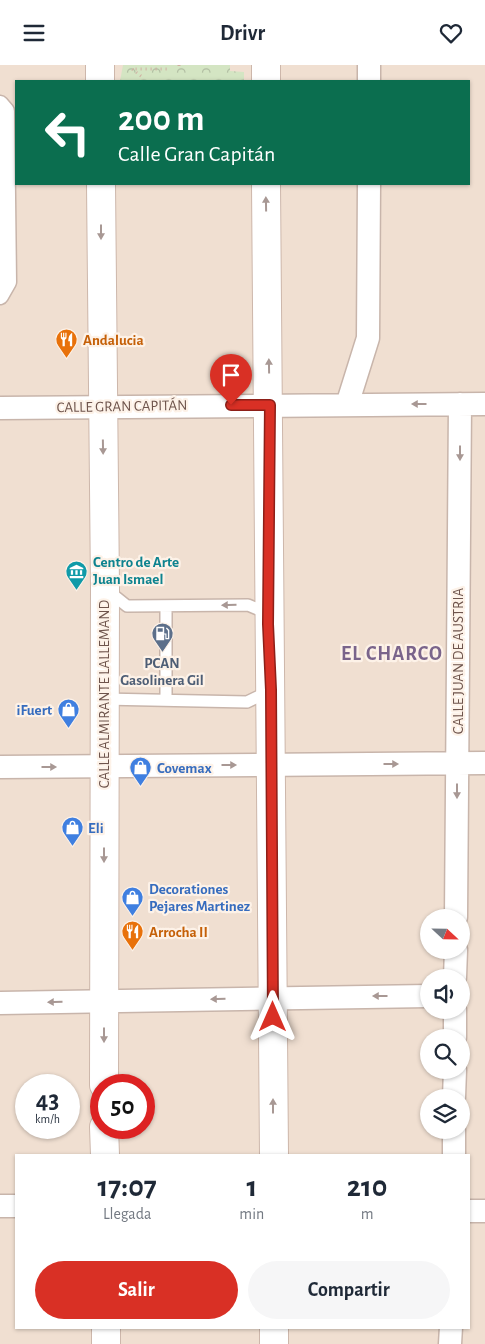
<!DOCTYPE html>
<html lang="es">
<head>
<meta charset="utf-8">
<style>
	:root { --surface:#fff; --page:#f6f6f7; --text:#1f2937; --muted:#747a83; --accent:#d93025 }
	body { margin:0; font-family:"Alegreya Sans",sans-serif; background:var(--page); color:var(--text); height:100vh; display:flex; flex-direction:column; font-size:19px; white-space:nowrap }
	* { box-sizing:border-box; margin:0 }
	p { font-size:16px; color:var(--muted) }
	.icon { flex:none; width:28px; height:28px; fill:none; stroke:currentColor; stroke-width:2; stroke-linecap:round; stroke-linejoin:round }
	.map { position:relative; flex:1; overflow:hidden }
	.details { position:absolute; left:15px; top:1089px; width:455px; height:175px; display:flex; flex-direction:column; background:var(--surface); border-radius:0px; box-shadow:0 1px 4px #0004 }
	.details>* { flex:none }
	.top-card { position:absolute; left:15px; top:15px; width:455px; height:105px; border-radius:0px; box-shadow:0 1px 4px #0004; background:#0b6e4f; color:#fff; overflow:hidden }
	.needle { width:32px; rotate:112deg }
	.fabs { position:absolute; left:420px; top:844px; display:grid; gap:10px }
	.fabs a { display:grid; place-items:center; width:50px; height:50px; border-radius:50%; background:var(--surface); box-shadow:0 1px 4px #0004; font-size:25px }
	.speed { position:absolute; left:15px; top:1009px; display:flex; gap:10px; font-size:25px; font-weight:700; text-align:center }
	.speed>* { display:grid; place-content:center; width:65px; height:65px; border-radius:50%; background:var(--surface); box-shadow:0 1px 4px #0004; line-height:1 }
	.speed small { font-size:12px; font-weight:400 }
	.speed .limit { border:8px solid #d22; background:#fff; color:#111 }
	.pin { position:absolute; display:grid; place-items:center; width:42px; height:42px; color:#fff; margin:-51px -21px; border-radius:50% 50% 50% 0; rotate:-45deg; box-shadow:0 0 5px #0007 }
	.pin .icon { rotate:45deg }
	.me { position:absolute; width:55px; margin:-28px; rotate:0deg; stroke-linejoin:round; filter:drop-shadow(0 0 4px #0008) }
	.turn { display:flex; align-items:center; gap:18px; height:105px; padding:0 20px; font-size:22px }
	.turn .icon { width:65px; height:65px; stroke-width:2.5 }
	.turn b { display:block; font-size:35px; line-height:42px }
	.eta { display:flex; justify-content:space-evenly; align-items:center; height:85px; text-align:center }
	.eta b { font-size:30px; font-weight:700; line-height:35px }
	.primary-button { display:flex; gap:10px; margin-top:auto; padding:10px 20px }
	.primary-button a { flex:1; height:58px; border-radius:30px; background:var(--accent); color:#fff; font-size:20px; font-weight:700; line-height:58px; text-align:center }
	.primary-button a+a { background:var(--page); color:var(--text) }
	header { display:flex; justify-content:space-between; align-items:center; height:65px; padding:0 20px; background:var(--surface); font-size:22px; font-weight:700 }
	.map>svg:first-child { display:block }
	.residential { fill:#f0dfd1; fill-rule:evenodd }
	.forest { fill:url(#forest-crowns) }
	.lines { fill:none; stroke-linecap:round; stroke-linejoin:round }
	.service-casing { stroke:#c8b5ab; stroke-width:14 }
	.pedestrian-casing { stroke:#c8b5ab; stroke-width:19 }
	.minor-casing { stroke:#c8b5ab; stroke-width:25 }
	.secondary-casing { stroke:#cdb7ab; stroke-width:30 }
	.path { stroke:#d0aea1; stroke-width:3; stroke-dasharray:1 4; stroke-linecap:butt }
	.service { stroke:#fff; stroke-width:11 }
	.pedestrian { stroke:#fff; stroke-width:16 }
	.minor { stroke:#fff; stroke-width:22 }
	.secondary { stroke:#fff; stroke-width:28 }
	.oneway { fill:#a89894 }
	.route-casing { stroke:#8d1f18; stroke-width:12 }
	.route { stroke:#d93025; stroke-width:9 }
	.labels { text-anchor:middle; stroke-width:4.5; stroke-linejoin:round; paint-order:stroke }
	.food-label { font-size:15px; font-weight:bold; fill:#c56008; stroke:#fdf2e8; text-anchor:start }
	.street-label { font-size:15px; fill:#6e544c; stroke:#fdf2e8 }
	.culture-label { font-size:15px; font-weight:bold; fill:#0d838f; stroke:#fdf2e8; text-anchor:start }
	.service-label { font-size:15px; font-weight:bold; fill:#4e5e75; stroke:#fdf2e8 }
	.shop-label { font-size:15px; font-weight:bold; fill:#366cbe; stroke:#fdf2e8; text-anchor:start }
	.district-label { font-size:20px; font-weight:bold; letter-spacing:1px; fill:#7a648b; stroke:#fdf2e8 }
</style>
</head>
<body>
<header><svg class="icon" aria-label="menu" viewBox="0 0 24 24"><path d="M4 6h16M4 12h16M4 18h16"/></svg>Drivr<svg class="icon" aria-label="heart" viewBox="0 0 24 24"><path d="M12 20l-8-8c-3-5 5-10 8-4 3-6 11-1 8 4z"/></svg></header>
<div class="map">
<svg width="485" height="1279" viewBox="0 0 485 1279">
	<defs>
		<pattern id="forest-crowns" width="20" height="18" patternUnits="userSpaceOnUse" patternTransform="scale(1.25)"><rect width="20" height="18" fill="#d4e5c3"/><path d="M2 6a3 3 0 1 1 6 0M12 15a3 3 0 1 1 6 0" fill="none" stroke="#b0bca1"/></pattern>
	</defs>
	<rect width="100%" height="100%" fill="#f9eee2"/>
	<!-- residential -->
	<path class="residential" d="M0,0H485V1279H0ZM16,16H469V119H16ZM429,852H461V885H429ZM429,912H461V945H429ZM429,972H461V1005H429ZM26,1020H69V1062H26ZM101,1020H144V1062H101ZM429,1032H461V1065H429ZM16,1090H469V1262H16Z"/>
	<!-- forest -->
	<path class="forest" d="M123,0H230V6L244,7V16H120Z"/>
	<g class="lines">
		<defs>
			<path id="service" d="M107,525L127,541L248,540L260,545L265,553
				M166,541V635
				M103,634L247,637L270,626"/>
			<path id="pedestrian" d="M0,39L6,46L8,217L0,231"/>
			<path id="minor" d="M369,16V0
				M347,340L368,273L369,119
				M0,343L485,339
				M0,702L485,698
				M456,852L460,339
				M455,912L456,885
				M0,938L429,931
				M455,972V945
				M454,1032L455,1005
				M454,1090V1065
				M0,1141H16
				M469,1146H485
				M450,1279L451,1262"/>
			<path id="secondary" d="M100,0V16
				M266,16V0
				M101,119L105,523L104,1020
				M266,119L274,1090
				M104,1062L105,1090
				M106,1262V1279
				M274,1262V1279"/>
		</defs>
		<!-- service casing -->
		<use href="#service" class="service-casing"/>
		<!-- pedestrian casing -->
		<use href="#pedestrian" class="pedestrian-casing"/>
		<!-- minor casing -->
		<use href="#minor" class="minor-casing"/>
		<!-- secondary casing -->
		<use href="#secondary" class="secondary-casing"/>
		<!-- path -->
		<path class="path" d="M179,1V0
			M141,11L132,4H168"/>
		<!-- service -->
		<use href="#service" class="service"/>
		<!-- pedestrian -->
		<use href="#pedestrian" class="pedestrian"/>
		<!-- minor -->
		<use href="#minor" class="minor"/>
		<!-- secondary -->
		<use href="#secondary" class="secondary"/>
	</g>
	<!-- one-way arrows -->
	<defs><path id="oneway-solid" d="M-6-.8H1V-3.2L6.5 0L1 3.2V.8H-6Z" transform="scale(1.25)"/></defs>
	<g class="oneway">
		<use href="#oneway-solid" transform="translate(266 139) rotate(-91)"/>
		<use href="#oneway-solid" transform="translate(101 167) rotate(90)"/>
		<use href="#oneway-solid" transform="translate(269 301) rotate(-91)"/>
		<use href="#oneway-solid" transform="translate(419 339) rotate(180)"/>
		<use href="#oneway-solid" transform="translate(103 382) rotate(89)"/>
		<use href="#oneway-solid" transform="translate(460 388) rotate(90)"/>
		<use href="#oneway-solid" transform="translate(229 540) rotate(179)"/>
		<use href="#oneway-solid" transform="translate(391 699)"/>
		<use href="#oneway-solid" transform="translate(229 700)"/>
		<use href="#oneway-solid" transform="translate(49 702)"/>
		<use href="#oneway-solid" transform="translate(457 726) rotate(90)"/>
		<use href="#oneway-solid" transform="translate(104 790) rotate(90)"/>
		<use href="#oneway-solid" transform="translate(380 931) rotate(180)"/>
		<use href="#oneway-solid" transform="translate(218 934) rotate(179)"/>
		<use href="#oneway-solid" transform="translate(55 937) rotate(179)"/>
		<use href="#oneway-solid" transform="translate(104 970) rotate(90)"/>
		<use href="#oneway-solid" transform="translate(273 1041) rotate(-90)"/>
	</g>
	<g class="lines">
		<defs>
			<path id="route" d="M231,340H270L268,559L271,625L273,952"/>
		</defs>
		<!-- route casing -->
		<use href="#route" class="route-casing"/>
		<!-- route -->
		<use href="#route" class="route"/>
	</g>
	<!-- icons -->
	<defs>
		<symbol id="restaurant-pin" viewBox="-11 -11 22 30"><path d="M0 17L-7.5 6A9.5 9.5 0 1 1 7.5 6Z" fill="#e8710a" stroke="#fdf2e8"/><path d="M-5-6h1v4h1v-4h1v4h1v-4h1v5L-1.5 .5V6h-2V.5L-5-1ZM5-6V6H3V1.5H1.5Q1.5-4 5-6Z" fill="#fff"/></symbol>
		<symbol id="museum-pin" viewBox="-11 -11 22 30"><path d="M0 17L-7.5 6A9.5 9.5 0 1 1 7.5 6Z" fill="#0f9aa8" stroke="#fdf2e8"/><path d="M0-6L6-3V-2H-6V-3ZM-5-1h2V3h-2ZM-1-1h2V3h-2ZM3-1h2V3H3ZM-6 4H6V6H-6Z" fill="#fff"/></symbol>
		<symbol id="fuel-pin" viewBox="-11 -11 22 30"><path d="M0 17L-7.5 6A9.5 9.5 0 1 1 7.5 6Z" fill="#5c6f8a" stroke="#fdf2e8"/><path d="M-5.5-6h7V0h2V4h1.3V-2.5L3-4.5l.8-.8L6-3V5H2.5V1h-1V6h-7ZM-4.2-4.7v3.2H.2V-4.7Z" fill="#fff"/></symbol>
		<symbol id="shop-pin" viewBox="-11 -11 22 30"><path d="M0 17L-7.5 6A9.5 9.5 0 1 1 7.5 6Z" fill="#3f7fe0" stroke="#fdf2e8"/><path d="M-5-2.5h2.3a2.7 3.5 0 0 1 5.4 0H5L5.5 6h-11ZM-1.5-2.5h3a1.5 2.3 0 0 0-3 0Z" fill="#fff"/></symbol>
	</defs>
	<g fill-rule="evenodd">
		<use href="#restaurant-pin" x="54" y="262" width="25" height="34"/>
		<use href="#museum-pin" x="64" y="494" width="25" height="34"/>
		<use href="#fuel-pin" x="150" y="556" width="25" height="34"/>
		<use href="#shop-pin" x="56" y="632" width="25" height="34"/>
		<use href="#shop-pin" x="128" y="690" width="25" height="34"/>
		<use href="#shop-pin" x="60" y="750" width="25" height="34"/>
		<use href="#shop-pin" x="120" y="820" width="25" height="34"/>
		<use href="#restaurant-pin" x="120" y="854" width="25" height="34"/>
	</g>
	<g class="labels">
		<!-- food labels -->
		<g class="food-label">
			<text x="83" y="280">Andalucia</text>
			<text x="149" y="872">Arrocha II</text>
		</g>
		<!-- street labels -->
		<g class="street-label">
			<text transform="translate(122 341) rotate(-1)" y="5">CALLE GRAN CAPITÁN</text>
			<text transform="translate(458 596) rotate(-90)" y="5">CALLE JUAN DE AUSTRIA</text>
			<text transform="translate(104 629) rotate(-90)" y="5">CALLE ALMIRANTE LALLEMAND</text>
		</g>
		<!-- culture labels -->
		<g class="culture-label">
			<text x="93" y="502">Centro de Arte<tspan x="93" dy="17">Juan Ismael</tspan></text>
		</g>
		<!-- service labels -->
		<g class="service-label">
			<text x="162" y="603">PCAN<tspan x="162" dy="17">Gasolinera Gil</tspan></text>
		</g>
		<!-- shop labels -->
		<g class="shop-label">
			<text x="52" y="650" text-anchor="end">iFuert</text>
			<text x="157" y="708">Covemax</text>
			<text x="88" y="768">Eli</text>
			<text x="149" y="829">Decorationes<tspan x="149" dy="17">Pejares Martinez</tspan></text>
		</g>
		<!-- district labels -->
		<g class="district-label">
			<text x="392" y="595">EL CHARCO</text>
		</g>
	</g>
</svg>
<div class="fabs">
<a><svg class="needle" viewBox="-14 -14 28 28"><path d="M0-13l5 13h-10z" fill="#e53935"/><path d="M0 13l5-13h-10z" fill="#747a83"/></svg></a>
<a><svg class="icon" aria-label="sound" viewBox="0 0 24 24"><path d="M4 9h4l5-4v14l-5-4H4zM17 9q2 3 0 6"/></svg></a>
<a><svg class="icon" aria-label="search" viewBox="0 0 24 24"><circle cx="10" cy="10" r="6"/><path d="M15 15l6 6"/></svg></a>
<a><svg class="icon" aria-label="layers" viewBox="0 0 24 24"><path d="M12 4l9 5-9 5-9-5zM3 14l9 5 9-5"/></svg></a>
</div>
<div class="speed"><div>43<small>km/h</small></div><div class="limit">50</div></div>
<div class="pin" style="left:231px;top:340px;background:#d93025"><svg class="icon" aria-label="arrive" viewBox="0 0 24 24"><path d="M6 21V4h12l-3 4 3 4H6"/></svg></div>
<svg class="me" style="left:273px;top:952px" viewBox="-20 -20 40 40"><path d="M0-17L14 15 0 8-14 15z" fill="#d93025" stroke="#fff" stroke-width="4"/></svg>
<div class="top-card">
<div class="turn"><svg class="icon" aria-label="left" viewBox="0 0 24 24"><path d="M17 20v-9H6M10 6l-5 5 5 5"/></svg><div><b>200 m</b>Calle Gran Capitán</div></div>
</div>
<section class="details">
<div class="eta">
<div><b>17:07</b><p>Llegada</p></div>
<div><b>1</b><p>min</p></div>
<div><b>210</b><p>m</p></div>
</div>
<div class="primary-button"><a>Salir</a><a>Compartir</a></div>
</section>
</div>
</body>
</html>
